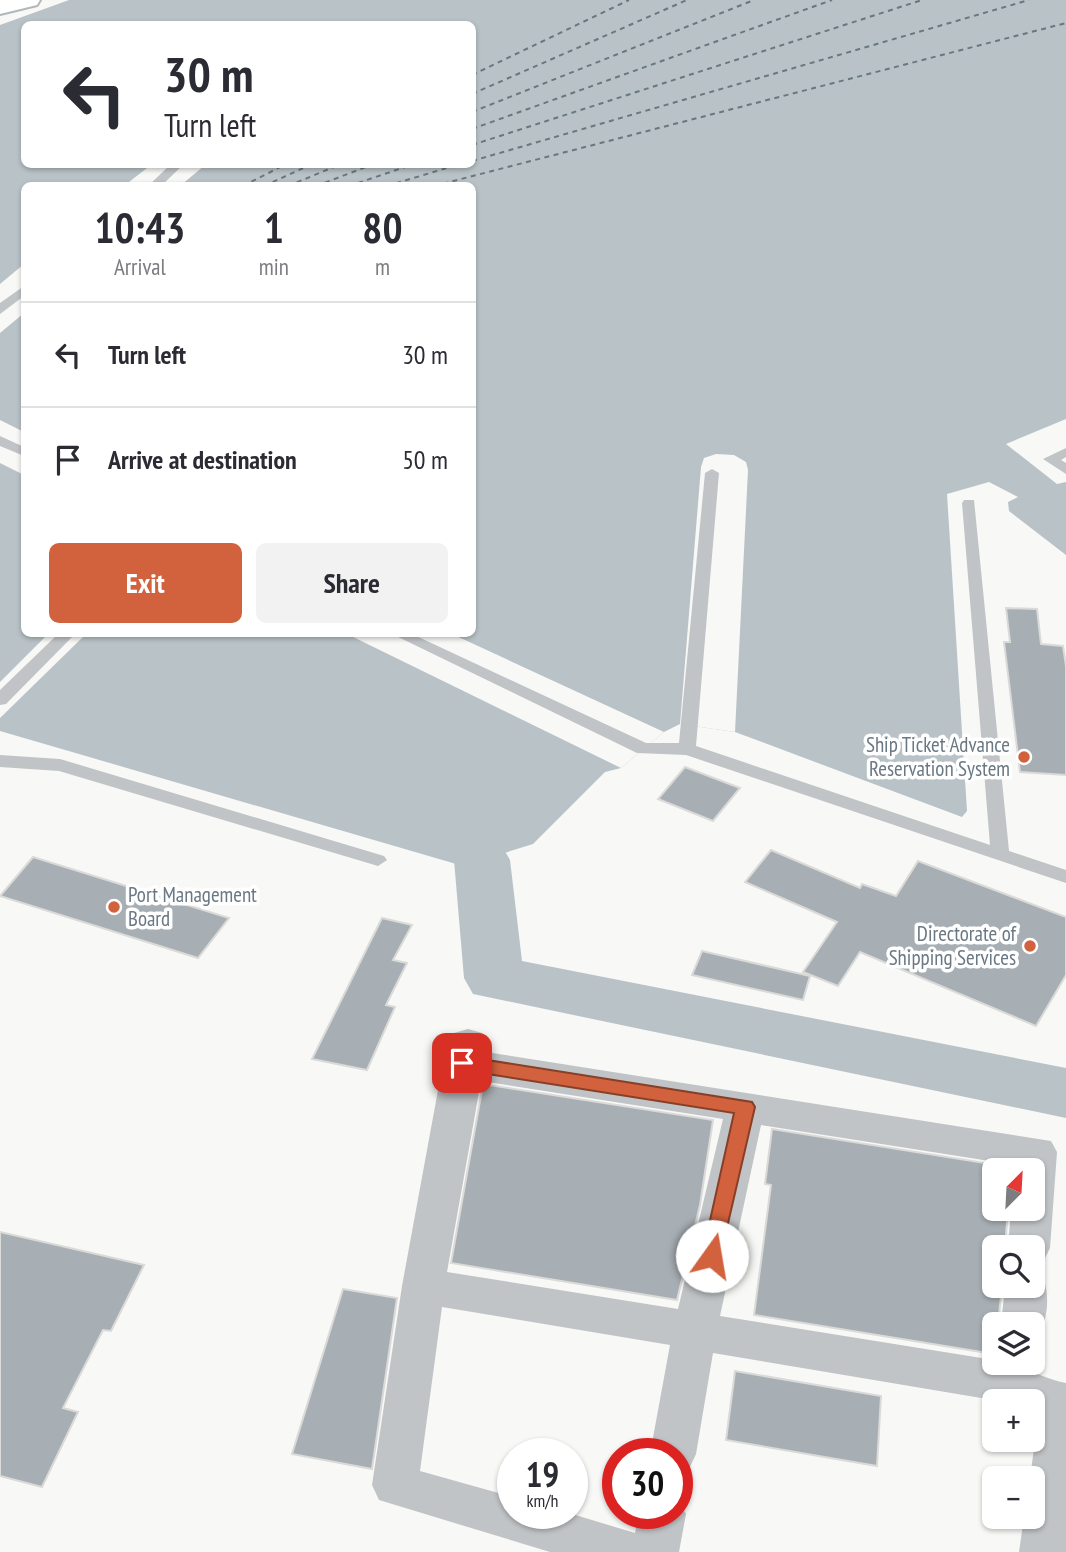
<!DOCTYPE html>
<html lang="en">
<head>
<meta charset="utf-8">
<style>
	:root { --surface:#fff; --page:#f2f2f3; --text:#2b2b33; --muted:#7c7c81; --line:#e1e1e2; --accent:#d2613d }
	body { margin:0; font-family:"PT Sans Narrow",sans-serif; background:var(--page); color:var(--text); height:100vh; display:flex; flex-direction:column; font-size:26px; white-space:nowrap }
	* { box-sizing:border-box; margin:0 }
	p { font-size:23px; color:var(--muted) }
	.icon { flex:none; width:38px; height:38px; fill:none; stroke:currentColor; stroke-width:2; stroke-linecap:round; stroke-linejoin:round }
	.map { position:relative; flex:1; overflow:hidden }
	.sheet { position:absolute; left:21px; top:182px; width:455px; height:455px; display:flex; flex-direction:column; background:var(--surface); border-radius:10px; box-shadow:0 2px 5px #0004 }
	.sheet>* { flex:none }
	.hud { position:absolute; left:21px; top:21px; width:455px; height:147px; border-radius:10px; box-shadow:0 2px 5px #0004; background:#fff; color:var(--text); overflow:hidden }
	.needle { width:46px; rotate:24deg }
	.buttons { position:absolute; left:982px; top:1158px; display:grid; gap:14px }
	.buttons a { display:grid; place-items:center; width:63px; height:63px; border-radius:10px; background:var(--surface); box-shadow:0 2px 5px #0004; font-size:35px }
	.speed { position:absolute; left:497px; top:1438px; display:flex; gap:14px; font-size:35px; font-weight:700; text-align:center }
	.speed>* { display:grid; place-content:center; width:91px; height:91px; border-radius:50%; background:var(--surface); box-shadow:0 2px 5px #0004; line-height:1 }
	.speed small { font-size:18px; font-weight:400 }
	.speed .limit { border:10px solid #d22; background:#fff; color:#111 }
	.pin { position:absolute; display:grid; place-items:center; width:60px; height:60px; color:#fff; margin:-30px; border-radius:14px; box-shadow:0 4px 10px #0006 }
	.me { position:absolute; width:77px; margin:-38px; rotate:13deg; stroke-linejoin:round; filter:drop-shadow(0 0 5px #0008) }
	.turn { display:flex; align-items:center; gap:24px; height:147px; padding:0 28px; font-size:32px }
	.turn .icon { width:91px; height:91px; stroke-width:2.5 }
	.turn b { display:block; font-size:49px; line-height:60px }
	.eta { display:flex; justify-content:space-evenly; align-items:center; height:119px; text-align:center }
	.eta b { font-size:42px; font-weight:800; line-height:49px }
	.cta { display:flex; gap:14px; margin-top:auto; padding:14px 28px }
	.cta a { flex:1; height:80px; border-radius:10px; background:var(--accent); color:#fff; font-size:28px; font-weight:800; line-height:80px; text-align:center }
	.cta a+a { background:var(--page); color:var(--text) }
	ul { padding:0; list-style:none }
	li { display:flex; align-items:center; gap:21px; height:105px; padding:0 28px; border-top:2px solid var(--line) }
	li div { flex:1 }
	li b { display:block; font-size:26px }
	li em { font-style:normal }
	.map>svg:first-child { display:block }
	.water { fill:#b9c3c7; fill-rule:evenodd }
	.pier { fill:#f8f8f6 }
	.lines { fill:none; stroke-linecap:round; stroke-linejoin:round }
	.river { fill:#b9c3c7; fill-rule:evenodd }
	.ferry { stroke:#67787f; stroke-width:2; stroke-dasharray:5 4.5; stroke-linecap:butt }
	.building { fill:#a8afb4; stroke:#dadad8; stroke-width:2 }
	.secondary-casing { stroke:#b2b7bc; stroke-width:4 }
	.service { fill:#c0c4c7; fill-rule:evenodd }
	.minor { fill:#c0c4c7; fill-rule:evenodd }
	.secondary { fill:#fff; fill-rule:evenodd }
	.route { fill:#d2613d; stroke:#883f28; stroke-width:2 }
	.poi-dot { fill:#d2613d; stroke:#fff; stroke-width:2.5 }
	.labels { text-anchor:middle; stroke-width:7; stroke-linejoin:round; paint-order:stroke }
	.poi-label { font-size:21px; fill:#6a7884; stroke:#fff; text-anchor:end }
</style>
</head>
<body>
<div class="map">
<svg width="1066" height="1552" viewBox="0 0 1066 1552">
	<rect width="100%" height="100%" fill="#f8f8f6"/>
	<!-- water -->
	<path class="water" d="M69,0H1066V419L1006,444L1057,484L1066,482V555L1009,511L1008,502L1018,497L989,482L947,494L967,811L962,817L735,732L680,724L664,732L621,768L605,772L533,844L463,866L0,731V25ZM24,24H472V164H24ZM24,186H472V634H24Z"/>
	<!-- pier -->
	<path class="pier" d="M151,165H205L180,186L125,185Z
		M24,264V313L0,333V284Z
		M0,420L24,432V475L0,463Z
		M716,454L734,455L746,462L748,470L735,732L680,724L701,467L704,458Z
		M48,634H86L0,718V682Z
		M347,634H452L664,732L621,768Z"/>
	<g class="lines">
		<!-- river -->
		<path class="river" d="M482,840L502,846L510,860L522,961L1066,1068V1118L473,994L464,978L454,860L462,846Z"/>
		<!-- ferry -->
		<path class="ferry" d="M472,75L629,0
			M472,94L687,0
			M472,112L754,0
			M472,129L832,0
			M472,145L922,0
			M472,161L1029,0
			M243,186L286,164
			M264,186L312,164
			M288,186L341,164
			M316,186L374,164
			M349,186L414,164
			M387,186L460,164
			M434,186L1066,23"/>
	</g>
	<!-- building -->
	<path class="building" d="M1006,608L1037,609L1041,644L1063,646L1066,666V775L1020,772L1004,642H1010Z
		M685,767L740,788L713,821L658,799Z
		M771,850L860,888L862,884L896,896L918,861L1066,917V975L1036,1026L860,952L838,986L803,972L837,922L745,882Z
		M33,857L229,918L198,958L0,896Z
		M382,918L412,925L393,960L407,963L386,1005L395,1007L367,1070L312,1059Z
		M702,951L810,976L803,1000L692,975Z
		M483,1084L713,1120L700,1205L677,1300L451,1263Z
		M772,1129L1010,1167V1171H994V1209H1008L1005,1248H994V1286H1002L998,1325H994V1354L754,1315L771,1185L765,1184Z
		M0,1232L144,1265L111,1331L103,1330L63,1408L78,1412L42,1487L0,1476Z
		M343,1289L397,1298L372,1469L292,1454Z
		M735,1371L881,1396L877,1466L726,1440Z"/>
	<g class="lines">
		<defs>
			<path id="secondary" d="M0,0H40L37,5L0,14Z"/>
		</defs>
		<!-- secondary casing -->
		<use href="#secondary" class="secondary-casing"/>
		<!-- service -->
		<path class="service" d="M171,164H184L161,186H148Z
			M24,286V296L0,314V303Z
			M0,436L24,447V456L0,446Z
			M1066,448V457L1061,460L1066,463V474L1043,459Z
			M712,469L719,473L696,746L990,845L962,503L964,500H974L1009,851L1066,870V883L686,755L637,753L392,634H412L646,743H679L705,473Z
			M58,634H75L6,704L0,705V690Z
			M0,755L60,759L384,856L387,860L378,866L59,771L0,767Z"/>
		<!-- minor -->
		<path class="minor" d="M468,1029L482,1033L487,1043L486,1052L1051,1141L1057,1152L1050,1248L1044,1260L1032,1264V1248H1008L1011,1209H1032V1171H1015V1165L761,1125L720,1316L994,1360V1363C1023,1363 1039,1378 1066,1383V1552H1019L1024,1517H1032V1479H1030L1038,1417L1032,1416V1402H1005L713,1353L696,1454L689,1469L677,1473V1454H650L670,1345L442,1307L420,1471L513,1497V1514H572L635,1533L639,1514H677V1498L686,1514L679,1552H550L379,1500L372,1485L402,1286L443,1063L454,1033ZM481,1081L723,1119L678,1309L447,1272Z
			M1032,1270L1041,1273C1051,1293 1048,1319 1038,1338L1032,1340V1325H1001L1005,1286H1032Z"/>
		<!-- secondary -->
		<use href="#secondary" class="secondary"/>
	</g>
	<!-- route -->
	<path class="route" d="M462,1056L752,1102L755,1107L719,1262L712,1265L705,1262L702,1256L734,1113L462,1070L453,1063Z"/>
	<!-- markers -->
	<g class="poi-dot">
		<circle cx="1024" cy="757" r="7"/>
		<circle cx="114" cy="907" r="7"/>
		<circle cx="1030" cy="946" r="7"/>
	</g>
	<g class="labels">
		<!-- poi labels -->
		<g class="poi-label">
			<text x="1010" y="752">Ship Ticket Advance<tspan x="1010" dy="24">Reservation System</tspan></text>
			<text x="128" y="902" text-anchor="start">Port Management<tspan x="128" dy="24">Board</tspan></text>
			<text x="1016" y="941">Directorate of<tspan x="1016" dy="24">Shipping Services</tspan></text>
		</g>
	</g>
</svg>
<div class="buttons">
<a><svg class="needle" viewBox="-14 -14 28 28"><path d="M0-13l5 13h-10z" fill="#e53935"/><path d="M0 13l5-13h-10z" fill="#7c7c81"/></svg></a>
<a><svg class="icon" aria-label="search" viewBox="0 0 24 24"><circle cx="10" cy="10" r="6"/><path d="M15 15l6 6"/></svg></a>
<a><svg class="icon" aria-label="layers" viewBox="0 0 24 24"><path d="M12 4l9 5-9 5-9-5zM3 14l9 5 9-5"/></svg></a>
<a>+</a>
<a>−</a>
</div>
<div class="speed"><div>19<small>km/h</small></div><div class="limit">30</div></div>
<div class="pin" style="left:462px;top:1063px;background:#d93025"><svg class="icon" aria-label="arrive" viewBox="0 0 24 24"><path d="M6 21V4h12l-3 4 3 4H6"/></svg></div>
<svg class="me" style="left:712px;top:1256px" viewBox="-20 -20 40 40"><circle r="19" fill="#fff"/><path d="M0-13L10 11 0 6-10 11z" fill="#d2613d"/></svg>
<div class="hud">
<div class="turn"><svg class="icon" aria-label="left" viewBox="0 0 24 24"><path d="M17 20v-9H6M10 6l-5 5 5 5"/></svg><div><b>30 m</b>Turn left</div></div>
</div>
<section class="sheet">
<div class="eta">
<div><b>10:43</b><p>Arrival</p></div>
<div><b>1</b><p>min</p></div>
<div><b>80</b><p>m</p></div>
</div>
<ul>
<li><svg class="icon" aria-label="left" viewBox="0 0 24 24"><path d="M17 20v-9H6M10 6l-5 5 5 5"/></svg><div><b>Turn left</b></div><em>30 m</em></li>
<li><svg class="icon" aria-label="arrive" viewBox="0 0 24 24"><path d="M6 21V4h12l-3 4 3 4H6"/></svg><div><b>Arrive at destination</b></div><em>50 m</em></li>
</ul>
<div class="cta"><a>Exit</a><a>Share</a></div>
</section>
</div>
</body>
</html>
